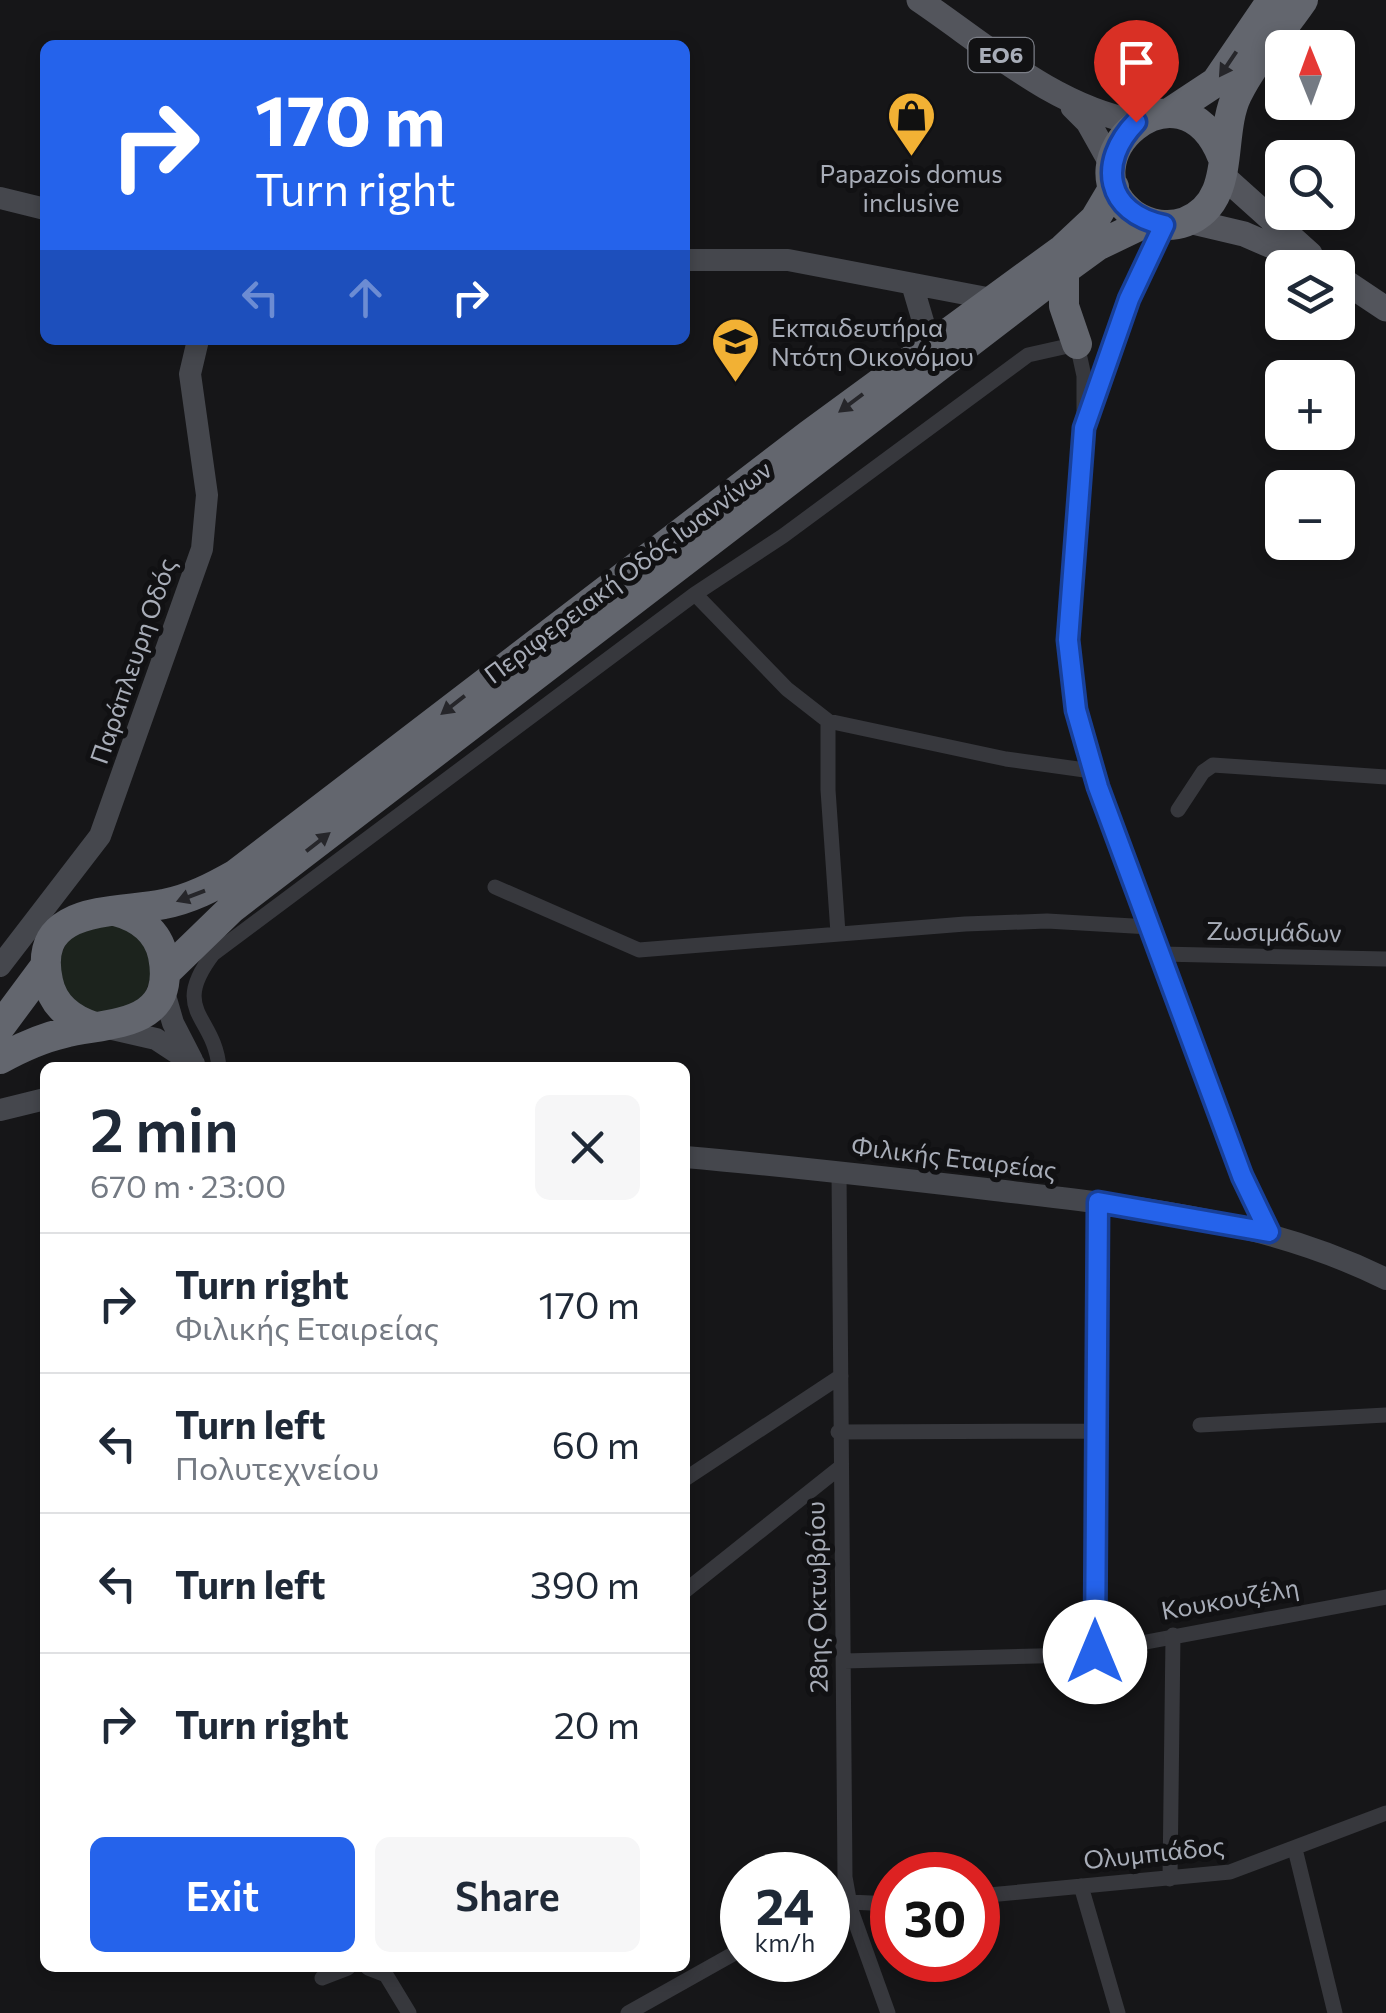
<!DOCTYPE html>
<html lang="en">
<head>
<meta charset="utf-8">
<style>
	:root { --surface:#fff; --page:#f6f6f7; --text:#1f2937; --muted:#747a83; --line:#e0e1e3; --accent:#2563eb }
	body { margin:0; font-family:Commissioner,sans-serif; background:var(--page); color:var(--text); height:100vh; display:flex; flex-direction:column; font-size:38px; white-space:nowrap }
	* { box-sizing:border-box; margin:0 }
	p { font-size:32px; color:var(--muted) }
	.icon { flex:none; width:55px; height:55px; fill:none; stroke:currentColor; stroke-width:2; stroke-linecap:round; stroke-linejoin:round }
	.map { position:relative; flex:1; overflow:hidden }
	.panel { position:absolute; left:40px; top:1062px; width:650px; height:910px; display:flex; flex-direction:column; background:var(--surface); border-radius:15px; box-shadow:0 5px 15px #0003 }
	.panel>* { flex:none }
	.banner { position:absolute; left:40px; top:40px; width:650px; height:305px; border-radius:15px; box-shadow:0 5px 15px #0003; background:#2563eb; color:#fff; overflow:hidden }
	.needle { width:65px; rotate:359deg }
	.controls { position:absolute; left:1265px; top:30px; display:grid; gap:20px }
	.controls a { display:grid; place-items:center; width:90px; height:90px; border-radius:15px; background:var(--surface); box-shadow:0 5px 15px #0003; font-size:50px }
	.speed { position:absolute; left:720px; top:1852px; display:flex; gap:20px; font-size:50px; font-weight:700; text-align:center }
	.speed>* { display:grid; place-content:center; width:130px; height:130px; border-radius:50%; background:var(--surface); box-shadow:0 5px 15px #0003; line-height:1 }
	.speed small { font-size:25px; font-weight:400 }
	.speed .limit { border:15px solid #d22; background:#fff; color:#111 }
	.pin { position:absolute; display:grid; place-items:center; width:85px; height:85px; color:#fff; margin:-102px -42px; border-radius:50% 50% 50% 0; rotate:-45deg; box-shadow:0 0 10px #0007 }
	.pin .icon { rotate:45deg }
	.me { position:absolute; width:110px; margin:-55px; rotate:0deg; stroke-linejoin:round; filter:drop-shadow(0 0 8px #0008) }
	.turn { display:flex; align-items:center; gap:35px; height:210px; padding:0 50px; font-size:45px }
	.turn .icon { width:130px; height:130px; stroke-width:2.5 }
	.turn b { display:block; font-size:70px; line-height:85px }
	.lanes { display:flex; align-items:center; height:95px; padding:0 50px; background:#0003; justify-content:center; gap:50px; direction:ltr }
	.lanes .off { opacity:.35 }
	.round { display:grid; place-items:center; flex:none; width:105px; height:105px; border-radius:15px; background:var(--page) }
	.summary { display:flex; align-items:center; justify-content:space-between; height:170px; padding:0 50px }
	h1 { font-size:60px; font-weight:600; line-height:75px }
	.cta { display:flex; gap:20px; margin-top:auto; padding:20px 50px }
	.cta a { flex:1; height:115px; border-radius:15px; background:var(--accent); color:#fff; font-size:40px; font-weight:600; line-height:115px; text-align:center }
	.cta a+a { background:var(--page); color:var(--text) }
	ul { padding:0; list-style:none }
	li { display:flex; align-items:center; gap:30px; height:140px; padding:0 50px; border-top:2px solid var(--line) }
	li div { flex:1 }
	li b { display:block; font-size:38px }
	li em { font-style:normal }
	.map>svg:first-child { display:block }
	.green { fill:#1c231d }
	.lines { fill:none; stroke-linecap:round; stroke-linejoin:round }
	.street { stroke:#37383d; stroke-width:15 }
	.secondary { stroke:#45474d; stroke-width:22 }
	.primary { stroke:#53555c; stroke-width:25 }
	.highway { stroke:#63666e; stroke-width:30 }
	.oneway { fill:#26262a }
	.route-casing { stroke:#184099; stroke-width:25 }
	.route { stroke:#2563eb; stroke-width:18 }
	.labels { text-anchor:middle; stroke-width:10; stroke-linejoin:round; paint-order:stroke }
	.shield { fill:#111113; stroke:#7b7e86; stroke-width:2.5 }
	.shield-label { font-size:22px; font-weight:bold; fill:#a8adb8 }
	.poi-label { font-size:25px; fill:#a8adb8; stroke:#111113 }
	.street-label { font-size:25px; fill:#a8adb8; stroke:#111113 }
</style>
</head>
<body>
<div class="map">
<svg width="1386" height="2013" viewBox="0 0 1386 2013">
	<rect width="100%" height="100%" fill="#161618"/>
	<!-- green -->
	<path class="green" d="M125,922L154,957C147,1002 142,1006 98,1015L68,998L57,965L70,934Z"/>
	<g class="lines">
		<!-- street -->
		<path class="street" d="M1164,225L1129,299L1084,428L1068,640L1075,709L1098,787L1242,1176L1269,1232
			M695,594L787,689L828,721L1006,759L1092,771
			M828,721V790L838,933
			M1178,810L1203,772L1213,765L1386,777
			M495,887L639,950L965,924L1047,921L1150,927
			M1161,954L1386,959
			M219,1068C215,1015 169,1012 213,954L695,594L783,536L1028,355L1077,344L1084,376V428
			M839,1172L845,1877L851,1910L888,2013
			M1200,1425L1386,1415
			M838,1432L1094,1431
			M685,1479L841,1376
			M685,1591L838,1469
			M1095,1652L1098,1202
			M844,1661L1077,1655L1386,1597
			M1295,1849L1335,2013
			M1170,1879L1173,1635
			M1081,1886L1118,2013
			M978,1896L1230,1872L1386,1813
			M828,1901L892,1904
			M368,1968L386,1975L409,2013
			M322,1978L348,1968
			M628,2013L742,1949"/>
		<!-- secondary -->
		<path class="secondary" d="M0,198L45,209
			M685,260H788L992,299
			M912,284L930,345
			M0,966L100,836L202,549L207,495L190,374L198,340
			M162,985L173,1023L192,1060
			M108,1028L156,1039L194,1064
			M0,1110L45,1099
			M685,1157C789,1166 892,1178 995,1190C1129,1206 1264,1218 1386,1279"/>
		<!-- primary -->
		<path class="primary" d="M919,0C987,46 1054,107 1136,122
			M1073,107L1088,122L1111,163
			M1223,176L1310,254
			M1189,221L1244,234L1322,268
			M1338,277L1386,309"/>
		<!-- highway -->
		<path class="highway" d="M1169,113L1216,82L1272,0
			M1222,156C1180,53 1060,161 1134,215C1149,225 1169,228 1185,222C1238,202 1217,136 1237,95C1254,60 1282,31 1303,0
			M1064,270V306L1077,344
			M165,973L232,908L1064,270L1097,246L1147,222
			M0,1027L46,965
			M95,1027C72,1020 53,1006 48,981C31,903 118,914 164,904C190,899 213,887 236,874L809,435L1063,249L1095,219L1114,187
			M0,1059C20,1048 42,1038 64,1033C109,1022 177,1028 163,956C158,931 138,917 115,911"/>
	</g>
	<!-- one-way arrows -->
	<defs><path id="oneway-solid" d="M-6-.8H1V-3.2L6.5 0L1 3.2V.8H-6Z" transform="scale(2.5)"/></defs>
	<g class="oneway">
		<use href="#oneway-solid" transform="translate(1228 64) rotate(124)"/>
		<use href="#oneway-solid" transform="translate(851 403) rotate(143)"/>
		<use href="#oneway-solid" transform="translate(453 705) rotate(142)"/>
		<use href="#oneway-solid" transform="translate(318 842) rotate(-38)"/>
		<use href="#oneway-solid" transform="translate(191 896) rotate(159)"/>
	</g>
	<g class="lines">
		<defs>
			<path id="route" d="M1095,1652L1098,1202L1269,1232L1242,1176L1098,787L1076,710L1068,640L1084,428L1129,299L1164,225C1105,213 1097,162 1136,122"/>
		</defs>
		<!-- route casing -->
		<use href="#route" class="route-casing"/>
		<!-- route -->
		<use href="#route" class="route"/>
	</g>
	<!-- icons -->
	<defs>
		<symbol id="shop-pin" viewBox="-11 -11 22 30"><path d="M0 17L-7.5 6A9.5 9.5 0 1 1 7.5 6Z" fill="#f2b134" stroke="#111113"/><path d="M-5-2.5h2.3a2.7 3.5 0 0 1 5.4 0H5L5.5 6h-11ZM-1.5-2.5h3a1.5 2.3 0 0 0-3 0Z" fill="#111"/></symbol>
		<symbol id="school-pin" viewBox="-11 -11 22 30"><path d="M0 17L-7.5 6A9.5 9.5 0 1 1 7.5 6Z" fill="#f2b134" stroke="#111113"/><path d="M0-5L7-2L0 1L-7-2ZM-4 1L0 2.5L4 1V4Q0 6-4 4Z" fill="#111"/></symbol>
	</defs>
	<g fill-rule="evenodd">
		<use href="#shop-pin" x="884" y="88" width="55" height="75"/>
		<use href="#school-pin" x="708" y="314" width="55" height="75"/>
	</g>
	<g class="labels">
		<!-- shield labels -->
		<rect class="shield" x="968.5" y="38" width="65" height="34" rx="8"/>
		<g class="shield-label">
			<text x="1001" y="63">ΕΟ6</text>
		</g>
		<!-- poi labels -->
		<g class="poi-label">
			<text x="911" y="183">Papazois domus<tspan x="911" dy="29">inclusive</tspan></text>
			<text x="771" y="337" text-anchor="start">Εκπαιδευτήρια<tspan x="771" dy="29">Ντότη Οικονόμου</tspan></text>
		</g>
		<!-- street labels -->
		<g class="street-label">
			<text transform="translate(628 572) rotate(-37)" y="9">Περιφερειακή Οδός Ιωαννίνων</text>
			<text transform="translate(133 661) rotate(-71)" y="9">Παράπλευρη Οδός</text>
			<text transform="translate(1274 932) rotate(1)" y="9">Ζωσιμάδων</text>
			<text transform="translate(954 1158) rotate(7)" y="9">Φιλικής Εταιρείας</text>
			<text transform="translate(817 1597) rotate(-91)" y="9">28ης Οκτωβρίου</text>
			<text transform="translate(1230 1599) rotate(-10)" y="9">Κουκουζέλη</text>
			<text transform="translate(1154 1853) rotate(-6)" y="9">Ολυμπιάδος</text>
		</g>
	</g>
</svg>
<div class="controls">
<a><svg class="needle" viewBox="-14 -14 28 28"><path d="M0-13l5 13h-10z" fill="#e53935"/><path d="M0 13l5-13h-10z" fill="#747a83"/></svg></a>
<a><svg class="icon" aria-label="search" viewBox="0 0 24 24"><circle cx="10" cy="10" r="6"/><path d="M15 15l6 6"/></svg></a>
<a><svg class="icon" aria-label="layers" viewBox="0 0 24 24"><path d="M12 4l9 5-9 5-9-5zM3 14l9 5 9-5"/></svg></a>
<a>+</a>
<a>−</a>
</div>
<div class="speed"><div>24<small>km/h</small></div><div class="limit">30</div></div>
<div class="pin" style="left:1136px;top:122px;background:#d93025"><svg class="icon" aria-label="arrive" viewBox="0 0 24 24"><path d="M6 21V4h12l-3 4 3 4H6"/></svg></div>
<svg class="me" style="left:1095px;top:1652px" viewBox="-20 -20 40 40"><circle r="19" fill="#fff"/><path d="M0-13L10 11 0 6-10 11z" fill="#2563eb"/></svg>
<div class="banner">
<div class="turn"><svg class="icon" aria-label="right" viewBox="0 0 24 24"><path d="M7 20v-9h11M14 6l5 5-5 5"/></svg><div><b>170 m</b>Turn right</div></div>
<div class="lanes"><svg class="icon off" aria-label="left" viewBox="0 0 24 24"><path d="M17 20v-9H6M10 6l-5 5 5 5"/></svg><svg class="icon off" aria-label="ahead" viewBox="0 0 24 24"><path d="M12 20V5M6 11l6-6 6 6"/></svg><svg class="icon" aria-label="right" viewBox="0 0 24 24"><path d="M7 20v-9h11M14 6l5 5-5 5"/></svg></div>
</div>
<section class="panel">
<div class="summary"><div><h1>2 min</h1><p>670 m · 23:00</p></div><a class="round"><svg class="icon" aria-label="close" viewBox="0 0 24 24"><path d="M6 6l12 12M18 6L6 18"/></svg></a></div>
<ul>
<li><svg class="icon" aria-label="right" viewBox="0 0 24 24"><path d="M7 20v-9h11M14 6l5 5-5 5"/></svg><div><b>Turn right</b><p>Φιλικής Εταιρείας</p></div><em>170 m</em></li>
<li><svg class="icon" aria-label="left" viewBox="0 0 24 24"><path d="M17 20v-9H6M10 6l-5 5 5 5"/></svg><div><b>Turn left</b><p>Πολυτεχνείου</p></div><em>60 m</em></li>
<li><svg class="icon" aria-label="left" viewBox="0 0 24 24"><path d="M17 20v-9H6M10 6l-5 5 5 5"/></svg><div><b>Turn left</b></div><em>390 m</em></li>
<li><svg class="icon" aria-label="right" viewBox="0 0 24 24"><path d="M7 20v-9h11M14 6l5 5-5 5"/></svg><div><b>Turn right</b></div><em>20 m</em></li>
</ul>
<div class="cta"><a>Exit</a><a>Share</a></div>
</section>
</div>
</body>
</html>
